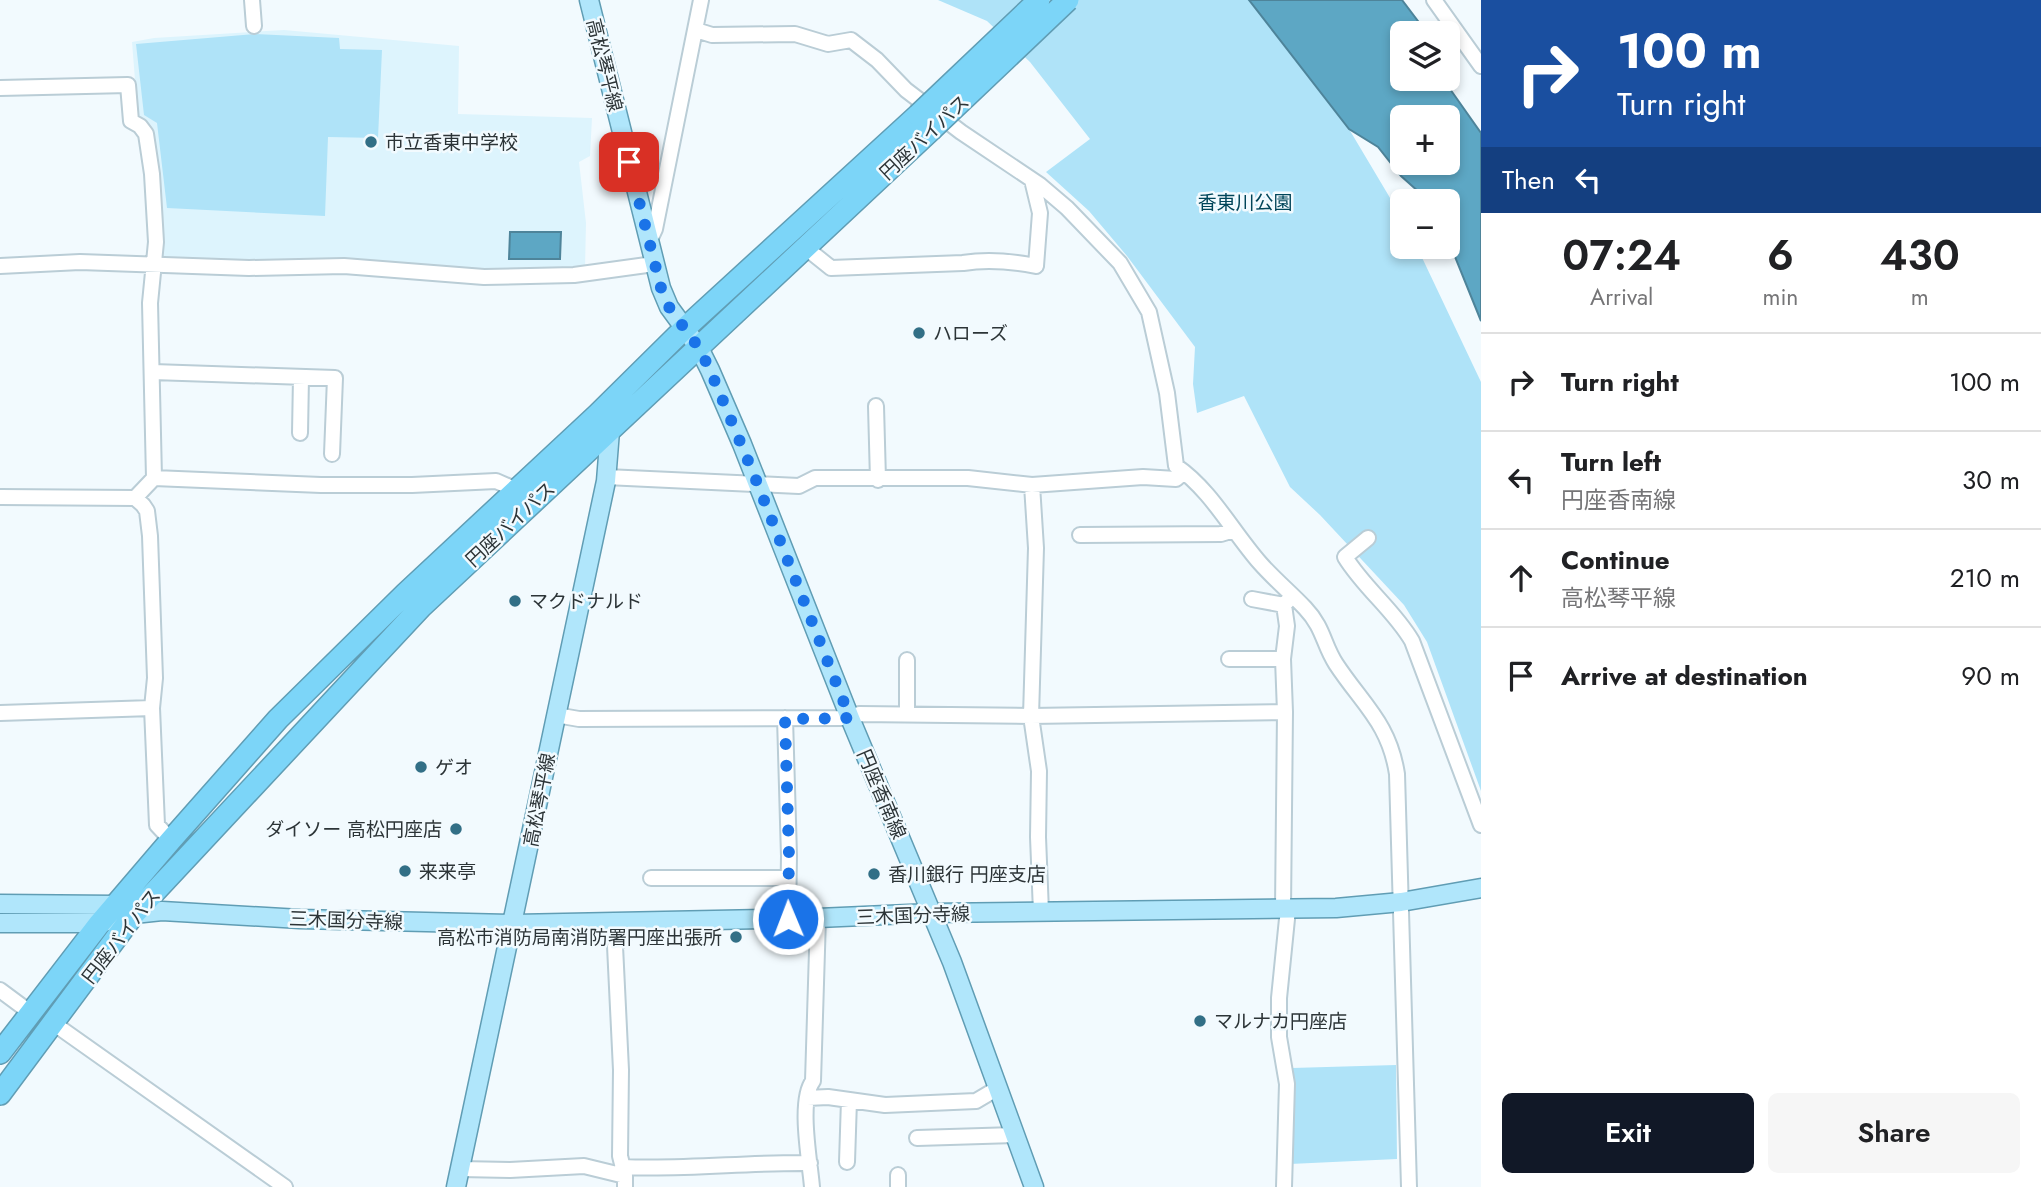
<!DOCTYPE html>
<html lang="en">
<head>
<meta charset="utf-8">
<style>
	:root { --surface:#fff; --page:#f6f6f6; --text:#202124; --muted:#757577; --line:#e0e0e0; --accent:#111827 }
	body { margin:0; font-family:Jost,"Noto Sans JP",sans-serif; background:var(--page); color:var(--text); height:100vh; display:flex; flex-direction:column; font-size:26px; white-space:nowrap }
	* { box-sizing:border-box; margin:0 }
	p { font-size:23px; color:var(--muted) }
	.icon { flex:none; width:38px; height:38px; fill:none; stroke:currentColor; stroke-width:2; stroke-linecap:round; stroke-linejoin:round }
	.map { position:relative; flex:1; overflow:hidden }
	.side { display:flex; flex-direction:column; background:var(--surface); width:560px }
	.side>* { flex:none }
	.hud { background:#1a4fa0; color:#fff; overflow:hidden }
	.controls { position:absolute; left:1390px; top:21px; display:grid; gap:14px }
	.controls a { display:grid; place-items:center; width:70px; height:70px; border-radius:10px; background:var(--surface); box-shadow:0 4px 10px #0003; font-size:35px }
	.pin { position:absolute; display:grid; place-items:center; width:60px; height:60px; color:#fff; margin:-30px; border-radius:14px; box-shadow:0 4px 10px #0006 }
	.me { position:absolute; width:77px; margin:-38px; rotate:359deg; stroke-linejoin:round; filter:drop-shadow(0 0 5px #0008) }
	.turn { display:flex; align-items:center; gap:24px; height:147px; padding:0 21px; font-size:32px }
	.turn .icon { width:91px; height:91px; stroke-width:2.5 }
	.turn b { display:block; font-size:49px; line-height:60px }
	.then { display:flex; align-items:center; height:66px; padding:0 21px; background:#0003; gap:14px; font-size:26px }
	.eta { display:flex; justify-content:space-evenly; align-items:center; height:119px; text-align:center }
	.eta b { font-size:42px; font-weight:600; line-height:49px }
	.button { display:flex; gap:14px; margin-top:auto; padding:14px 21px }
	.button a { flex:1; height:80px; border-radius:10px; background:var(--accent); color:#fff; font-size:28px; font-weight:600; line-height:80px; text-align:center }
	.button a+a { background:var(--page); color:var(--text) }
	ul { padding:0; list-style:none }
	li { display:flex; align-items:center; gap:21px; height:98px; padding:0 21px; border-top:2px solid var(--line) }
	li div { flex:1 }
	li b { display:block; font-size:26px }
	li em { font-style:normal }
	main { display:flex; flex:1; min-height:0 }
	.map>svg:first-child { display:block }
	.built { fill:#ddf4fd }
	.green { fill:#afe3f8 }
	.water { fill:#5da7c4; stroke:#4e849a; stroke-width:2; fill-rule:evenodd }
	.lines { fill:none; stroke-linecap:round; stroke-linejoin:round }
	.minor-casing { stroke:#bacdd6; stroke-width:18 }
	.major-casing { stroke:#609db4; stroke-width:21 }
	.highway-casing { stroke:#609db4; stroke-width:24 }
	.minor { stroke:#fff; stroke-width:14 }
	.major { stroke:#b0e6fb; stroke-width:18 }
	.highway { stroke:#7cd5f8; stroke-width:21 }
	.highway-bridge-casing { stroke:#609db4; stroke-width:24; stroke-linecap:butt }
	.highway-bridge { stroke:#7cd5f8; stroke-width:21 }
	.route { stroke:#1a73e8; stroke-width:12; stroke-dasharray:0 21.6 }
	.poi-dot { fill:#326f86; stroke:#f2fafe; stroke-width:2.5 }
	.labels { text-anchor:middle; stroke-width:5; stroke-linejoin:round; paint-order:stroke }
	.street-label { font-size:19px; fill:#2c3437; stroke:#f2fafe }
	.poi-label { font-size:19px; fill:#2c3437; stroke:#f2fafe; text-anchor:start }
	.park-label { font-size:19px; fill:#004559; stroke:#f2fafe }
</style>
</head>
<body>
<main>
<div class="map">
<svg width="1481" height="1187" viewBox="0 0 1481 1187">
	<rect width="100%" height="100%" fill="#f2fafe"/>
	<!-- built -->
	<path class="built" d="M284,30L459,46L458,114L592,118L590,156L579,162L586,223L585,268L483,274L343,259L260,260L258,264L159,262L138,118L132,42L154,38Z"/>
	<!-- green -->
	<path class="green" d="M938,0H1249L1349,129L1402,218V247H1417L1481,382V791L1427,642L1404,605L1320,515L1290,487L1244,396L1197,413L1193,384L1195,347L1127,256L1089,211L1046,172L1090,139L1030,62L987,21Z
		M255,34L339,38L340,49L382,50L378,138L328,137L325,216L167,208L157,123L144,115L136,44Z
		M1396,1065L1397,1159L1290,1164L1292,1068Z"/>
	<!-- water -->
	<path class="water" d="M1249,0H1402L1427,33H1402V79H1447V66L1450,89L1481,133V321L1447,237V201H1429L1401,176L1378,147L1349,129ZM1447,117V163H1402V117Z
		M510,232H561L560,259H509Z"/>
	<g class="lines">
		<defs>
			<path id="minor" d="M252,0L254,26
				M1434,0L1481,66
				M696,30L712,35L795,34L828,44L851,40L877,60L906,90L961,132L1040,185L1067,208L1120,263L1149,312L1167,393L1176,466C1211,490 1232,531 1260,563C1274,579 1291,593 1305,608C1324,628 1323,644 1336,664C1363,705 1389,723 1397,774L1409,1187
				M0,88L128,85L131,121L140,126L146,134L152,174L156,242L150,303L154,478L135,498
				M649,242L655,229L701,0
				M806,248L831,268L963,263C987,259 1011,261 1036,266L1040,213L1032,180
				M0,266L80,262L249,268L344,266L484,277L574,275L654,264
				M153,372L335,378L332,454
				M876,406L878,480
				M300,433L301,377
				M606,477L799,486L815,478H968L1032,485L1143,477L1176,479L1184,472
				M154,478L321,485H412L496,481L517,490
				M1032,485L1036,548L1031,716L1039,771L1038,837L1041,912
				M0,497L135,498L143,505L147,511L150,536L155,678L152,708L157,825L171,840
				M1080,535L1221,534L1234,530
				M1368,538L1345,557C1364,588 1394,610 1412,641L1481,825
				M1252,599L1284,605
				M1229,659H1283
				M0,713L152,708
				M907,714V660
				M556,715L579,719L850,718L859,714L1031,716L1285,712
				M785,718L789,856L788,919
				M651,878H787
				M1283,909L1285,712L1283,659L1287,626L1284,605L1292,596
				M0,990L31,1013
				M53,1023L285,1187
				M807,1098L828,1097L885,1105L976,1101L998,1088
				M917,1138L1015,1135
				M847,1162L849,1100
				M623,1167C685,1170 748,1162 810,1163
				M460,1169L510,1170L584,1166L625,1176
				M898,1175V1187
				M625,1187V1176L620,1156L621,1070L615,946L626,934L627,923
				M812,1187C810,1162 798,1100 813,1081L818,918
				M1284,1187L1287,1084L1279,1037V998L1288,909"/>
			<path id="major" d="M589,0L661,288L669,307L699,348L710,370L742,444L850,718L952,962L1034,1187
				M0,904L117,905L125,910
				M0,923H100L134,914L162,911L300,919L514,924L818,918L931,913L1336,908L1401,902L1481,888
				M456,1187L606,481L610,431L604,424"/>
			<path id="highway" d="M0,1053L100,923L171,840L278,719L405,594L597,415L683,330L918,115
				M0,1094L134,914L421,607L931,130"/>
		</defs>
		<!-- minor casing -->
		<use href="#minor" class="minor-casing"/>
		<!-- major casing -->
		<use href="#major" class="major-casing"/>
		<!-- highway casing -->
		<use href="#highway" class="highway-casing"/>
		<!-- minor -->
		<use href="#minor" class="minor"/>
		<!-- major -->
		<use href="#major" class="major"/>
		<!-- highway -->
		<use href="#highway" class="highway"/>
		<defs>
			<path id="highway-bridge" d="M918,115L1039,0
				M931,130L1068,0"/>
		</defs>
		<!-- highway-bridge casing -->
		<use href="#highway-bridge" class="highway-bridge-casing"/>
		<!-- highway-bridge -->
		<use href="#highway-bridge" class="highway-bridge"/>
	</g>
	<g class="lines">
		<!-- route -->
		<path class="route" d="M629,162L661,288L669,307L699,348L710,370L754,475L850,718L785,719L789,856L788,919"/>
	</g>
	<!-- markers -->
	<g class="poi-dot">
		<circle cx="371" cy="142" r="7"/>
		<circle cx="919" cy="333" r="7"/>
		<circle cx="515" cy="601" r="7"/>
		<circle cx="421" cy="767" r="7"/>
		<circle cx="456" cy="829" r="7"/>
		<circle cx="405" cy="871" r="7"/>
		<circle cx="874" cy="874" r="7"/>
		<circle cx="736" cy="937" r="7"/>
		<circle cx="1200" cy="1021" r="7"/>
	</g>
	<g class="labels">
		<!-- street labels -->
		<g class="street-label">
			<text transform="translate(605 65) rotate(76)" y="7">高松琴平線</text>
			<text transform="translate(924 137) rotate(-43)" y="7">円座バイパス</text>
			<text transform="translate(510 524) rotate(-43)" y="7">円座バイパス</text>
			<text transform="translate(882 794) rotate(67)" y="7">円座香南線</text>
			<text transform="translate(539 800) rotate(-79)" y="7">高松琴平線</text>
			<text transform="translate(913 915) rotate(-2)" y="7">三木国分寺線</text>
			<text transform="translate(346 920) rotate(2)" y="7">三木国分寺線</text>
			<text transform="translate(121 936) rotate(-52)" y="7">円座バイパス</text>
		</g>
		<!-- poi labels -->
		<g class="poi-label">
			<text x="385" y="149">市立香東中学校</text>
			<text x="933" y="340">ハローズ</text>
			<text x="529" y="608">マクドナルド</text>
			<text x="435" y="774">ゲオ</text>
			<text x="442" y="836" text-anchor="end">ダイソー 高松円座店</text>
			<text x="419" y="878">来来亭</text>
			<text x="888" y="881">香川銀行 円座支店</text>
			<text x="722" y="944" text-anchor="end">高松市消防局南消防署円座出張所</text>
			<text x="1214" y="1028">マルナカ円座店</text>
		</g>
		<!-- park labels -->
		<g class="park-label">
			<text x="1245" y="209">香東川公園</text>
		</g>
	</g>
</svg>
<div class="controls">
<a><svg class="icon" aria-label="layers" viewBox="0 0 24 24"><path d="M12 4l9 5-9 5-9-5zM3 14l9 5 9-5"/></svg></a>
<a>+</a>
<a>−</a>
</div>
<div class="pin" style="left:629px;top:162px;background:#d93025"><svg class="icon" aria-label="arrive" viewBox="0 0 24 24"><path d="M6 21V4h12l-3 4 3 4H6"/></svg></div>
<svg class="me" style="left:788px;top:919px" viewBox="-20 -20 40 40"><circle r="17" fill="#1a73e8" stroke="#fff" stroke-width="3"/><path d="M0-11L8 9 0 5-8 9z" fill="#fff"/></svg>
</div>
<section class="side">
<div class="hud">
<div class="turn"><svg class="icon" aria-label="right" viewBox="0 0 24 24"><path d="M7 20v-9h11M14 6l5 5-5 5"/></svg><div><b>100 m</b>Turn right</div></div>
<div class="then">Then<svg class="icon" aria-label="left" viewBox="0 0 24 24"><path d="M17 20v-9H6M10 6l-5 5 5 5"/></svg></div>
</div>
<div class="eta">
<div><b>07:24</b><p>Arrival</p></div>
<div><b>6</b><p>min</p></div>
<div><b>430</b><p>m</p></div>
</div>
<ul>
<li><svg class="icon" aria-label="right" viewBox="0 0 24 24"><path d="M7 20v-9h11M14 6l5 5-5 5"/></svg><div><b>Turn right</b></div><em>100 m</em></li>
<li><svg class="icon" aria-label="left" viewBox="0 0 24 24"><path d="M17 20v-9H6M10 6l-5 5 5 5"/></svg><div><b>Turn left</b><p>円座香南線</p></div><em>30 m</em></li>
<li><svg class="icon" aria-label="ahead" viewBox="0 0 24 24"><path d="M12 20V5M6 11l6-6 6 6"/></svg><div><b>Continue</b><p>高松琴平線</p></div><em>210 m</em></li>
<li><svg class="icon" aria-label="arrive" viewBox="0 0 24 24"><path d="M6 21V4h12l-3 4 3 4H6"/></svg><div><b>Arrive at destination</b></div><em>90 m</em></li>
</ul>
<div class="button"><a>Exit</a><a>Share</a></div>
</section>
</main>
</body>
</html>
